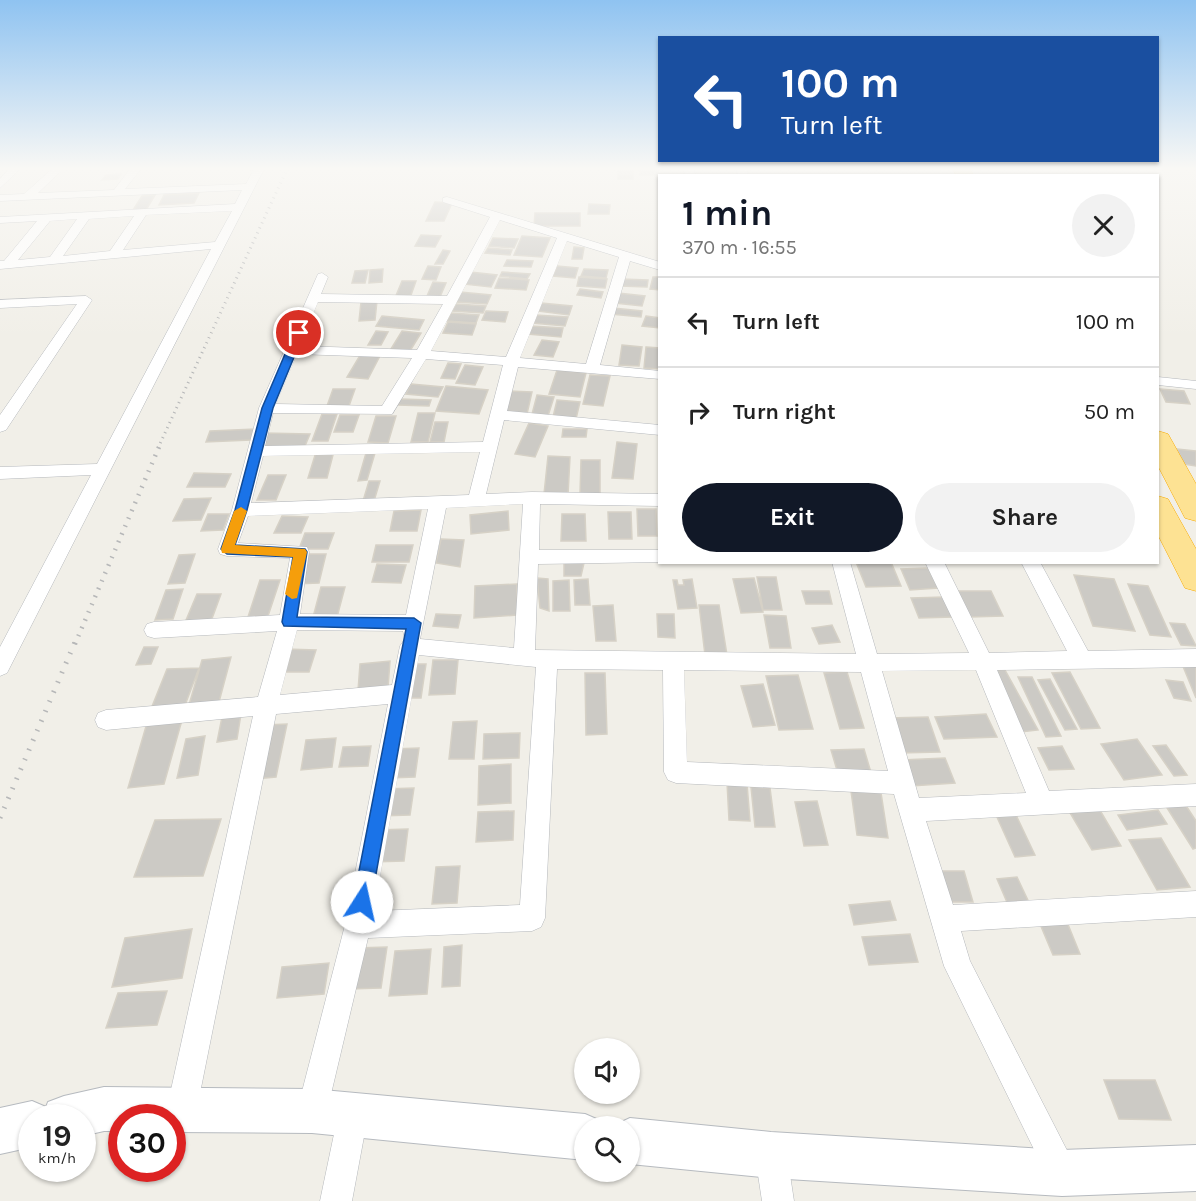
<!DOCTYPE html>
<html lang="en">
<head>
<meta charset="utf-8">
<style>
	:root { --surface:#fff; --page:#f2f2f2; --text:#222; --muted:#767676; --line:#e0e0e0; --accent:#111827 }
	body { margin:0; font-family:Karla,sans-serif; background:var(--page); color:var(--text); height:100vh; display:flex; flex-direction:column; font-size:22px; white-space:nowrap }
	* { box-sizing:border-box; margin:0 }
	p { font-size:20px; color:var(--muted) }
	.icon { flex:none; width:33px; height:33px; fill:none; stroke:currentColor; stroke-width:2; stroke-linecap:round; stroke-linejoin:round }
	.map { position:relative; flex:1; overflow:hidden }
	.drawer { position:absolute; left:658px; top:174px; width:501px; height:390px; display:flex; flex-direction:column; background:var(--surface); border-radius:0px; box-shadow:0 2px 4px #0004 }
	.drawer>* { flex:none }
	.hud { position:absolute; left:658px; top:36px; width:501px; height:126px; border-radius:0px; box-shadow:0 2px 4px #0004; background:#1a4fa0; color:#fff; overflow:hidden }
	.tools { position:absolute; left:574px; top:1038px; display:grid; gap:12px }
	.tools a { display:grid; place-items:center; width:66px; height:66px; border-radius:50%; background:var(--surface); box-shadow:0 2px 4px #0004; font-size:30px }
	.speed { position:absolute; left:18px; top:1104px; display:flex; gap:12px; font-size:30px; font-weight:700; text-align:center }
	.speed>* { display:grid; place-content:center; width:78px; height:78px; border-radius:50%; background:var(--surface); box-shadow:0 2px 4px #0004; line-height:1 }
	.speed small { font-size:15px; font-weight:400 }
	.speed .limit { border:9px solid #d22; background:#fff; color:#111 }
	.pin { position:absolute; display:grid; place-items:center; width:51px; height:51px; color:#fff; margin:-26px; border:3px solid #fff; border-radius:50%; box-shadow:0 2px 6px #0007 }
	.me { position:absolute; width:66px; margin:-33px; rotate:10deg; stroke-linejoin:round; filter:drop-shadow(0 0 4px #0008) }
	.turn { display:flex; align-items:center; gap:21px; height:126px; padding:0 24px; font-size:27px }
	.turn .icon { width:78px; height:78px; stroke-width:2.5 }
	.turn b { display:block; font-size:42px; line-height:51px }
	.round { display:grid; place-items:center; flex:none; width:63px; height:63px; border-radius:32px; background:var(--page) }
	.headline { display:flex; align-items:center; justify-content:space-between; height:102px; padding:0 24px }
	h1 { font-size:36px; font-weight:700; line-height:45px; color:var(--accent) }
	.cta { display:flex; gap:12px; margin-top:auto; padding:12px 24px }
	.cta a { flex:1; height:69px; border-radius:36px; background:var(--accent); color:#fff; font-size:24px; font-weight:700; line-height:69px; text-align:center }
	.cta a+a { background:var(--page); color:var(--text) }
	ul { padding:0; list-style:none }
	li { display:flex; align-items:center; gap:18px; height:90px; padding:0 24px; border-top:2px solid var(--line) }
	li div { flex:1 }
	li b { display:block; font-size:22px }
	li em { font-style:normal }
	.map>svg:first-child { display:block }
	.building { fill:#cccac5; stroke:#d6d1c6; stroke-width:1.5 }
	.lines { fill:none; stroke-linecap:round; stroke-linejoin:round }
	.street-casing { stroke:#b5b8bc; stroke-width:1 }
	.secondary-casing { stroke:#b6babf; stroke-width:2 }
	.highway-casing { stroke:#f9ab00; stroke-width:1 }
	.street { fill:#fff; fill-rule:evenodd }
	.secondary { fill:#fff; fill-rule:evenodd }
	.highway { fill:#fde293; fill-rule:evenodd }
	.rail-far2 { stroke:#b6b7b8; stroke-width:3; stroke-dasharray:1 4.5; stroke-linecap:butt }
	.rail-far1 { stroke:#b6b7b8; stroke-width:4.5; stroke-dasharray:1.5 7; stroke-linecap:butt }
	.rail { stroke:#b6b7b8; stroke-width:5; stroke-dasharray:1.5 9; stroke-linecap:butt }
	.route { fill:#1a73e8; stroke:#114b97; stroke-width:1.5 }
	.slow { fill:#f59e0b }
</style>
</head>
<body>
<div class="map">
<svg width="1196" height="1201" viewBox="0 0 1196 1201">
	<rect width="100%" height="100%" fill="#f1efe8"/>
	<!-- building -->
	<path class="building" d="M640,170H658L659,175H640Z
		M618,171H633V179H618Z
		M121,174L118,179L102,180L106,175Z
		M199,193L194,203L159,205L164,195Z
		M155,195L146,210H133L142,196Z
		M435,202L452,203L444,221H426Z
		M589,204L610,205L609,214H588Z
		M535,213H580V226H534Z
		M421,235L441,236L435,247L415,246Z
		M522,236L550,238L542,257L514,255Z
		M493,238L518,239L514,248L489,246Z
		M574,247L584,248L582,259H572Z
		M488,248L512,250L510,255L485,253Z
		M443,250L450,251L443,264H435Z
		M507,260L533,261L531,267L504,266Z
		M428,266L441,267L436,280L422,279Z
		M557,266L578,268L575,278L553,276Z
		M383,269L382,282L369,283L370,270Z
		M584,269L608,270L606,278L581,276Z
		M368,270L365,283H352L355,271Z
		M470,272L497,275L491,287L463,284Z
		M502,272L530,274L527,279L500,276Z
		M579,277L607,279L605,288L577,286Z
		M653,277H660V290L650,289Z
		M499,278L529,280L526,290L495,288Z
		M621,279L648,280L647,287L620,286Z
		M402,281H416L410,298H395Z
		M433,282L446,283L440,297L427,296Z
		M580,289L603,292L601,298L577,295Z
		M460,292L491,295L487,304L456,302Z
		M618,293L645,296L642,306L615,303Z
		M377,301L375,320L359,321L361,302Z
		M541,303L572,306L569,315L537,311Z
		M456,304L486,306L483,313L452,311Z
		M613,308L642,311L641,317L611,314Z
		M486,311L508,312L505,322L482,320Z
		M451,313L479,315L476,323L447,321Z
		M535,315L568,317L565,326L532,323Z
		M382,316L424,320L419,330L376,326Z
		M646,316L660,318V328L642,326Z
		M448,322L476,324L472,335L443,333Z
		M531,326L563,328L561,337L528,334Z
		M376,331L388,332L381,345H368Z
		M402,331L421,333L410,351L391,349Z
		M542,340L559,342L553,357L534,355Z
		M622,345L642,347L639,366L619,365Z
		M646,347L660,348V369L644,368Z
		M362,352L381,354L368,379L347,377Z
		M448,363L461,364L455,379L441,378Z
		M465,365L483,367L475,385L456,383Z
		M557,370L586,373L580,397L549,394Z
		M590,375L610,376L603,406L583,404Z
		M411,384L443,387L438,397L406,394Z
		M446,386L488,390L479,414L436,411Z
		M333,389H355L349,406H327Z
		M1160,389L1184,391L1190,404L1166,402Z
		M509,391L532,392L527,414L504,413Z
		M537,395L554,397L548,416L532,414Z
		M400,399L431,400L429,406L398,405Z
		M557,400L580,402L576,419L553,417Z
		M418,413H435L428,442H411Z
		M322,414H337L328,441H312Z
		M340,415H359L353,432H334Z
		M376,416H396L388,443L368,442Z
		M435,422H448L444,442H430Z
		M529,423L548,426L535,457L515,454Z
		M255,429L251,440L206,442L210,431Z
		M563,429H587L586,437H562Z
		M263,433L310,434L305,446H258Z
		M617,442L637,444L633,479L612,478Z
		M1177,449L1196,451V466L1184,464Z
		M334,451L327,478H308L316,452Z
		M366,453H375L367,480L358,481Z
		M548,456L570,457L568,495L544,494Z
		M581,460H600V494H580Z
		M194,473L231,474L225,487H187Z
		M268,475H286L276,500H257Z
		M369,481H380L374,501H363Z
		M211,498L201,520L173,521L184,499Z
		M637,509H656L657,536H638Z
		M421,510L417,531H390L394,511Z
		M508,511L509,530L471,534L470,515Z
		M608,512H631L632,539H609Z
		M208,514H229L223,530L201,531Z
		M562,514H585L586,541H561Z
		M282,516L308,517L301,533H274Z
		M305,533H334L328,549H299Z
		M441,539L464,540L460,567L436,563Z
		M376,545H413L409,562H372Z
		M195,554L185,583L168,584L179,555Z
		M303,554H326L319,583L295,584Z
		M856,562H891L901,586L866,587Z
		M564,563H584L581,576H564Z
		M377,564L406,565L401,583L372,582Z
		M928,568L938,588L910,590L901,569Z
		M1074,575L1114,579L1135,631L1093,626Z
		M757,577H776L782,610H763Z
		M537,578L548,579L549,611L540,608Z
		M754,578L763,612L741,613L733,579Z
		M588,579L590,605H575L574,580Z
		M692,579L697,608L678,609L673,580H677L678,585H684L683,580Z
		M260,580H280L268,616L248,617Z
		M569,580L570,611H553V581Z
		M517,584V615L474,618L475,586Z
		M1128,584L1148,586L1171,637L1150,635Z
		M321,587H345L336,621H312Z
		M183,589L173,619L155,620L166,590Z
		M802,591H829L832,604H806Z
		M958,591H991L1003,616L970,617Z
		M197,594H221L210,624L184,625Z
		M944,597L953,617L919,618L911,598Z
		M613,605L616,641H596L593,606Z
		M699,605H719L727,655H705Z
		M436,614L461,615L458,628L433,626Z
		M657,614H674L675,638L658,637Z
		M764,615L786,616L791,648H770Z
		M1170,623L1185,624L1196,646L1181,645Z
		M832,625L840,642L819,644L812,628Z
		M144,647H158L151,664L136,665Z
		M285,649L316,650L309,672H277Z
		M231,657L219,702L189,705L202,660Z
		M433,660H458L455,694L429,695Z
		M390,661L388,688L358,691L360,664Z
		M408,664H426L421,698H403Z
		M1182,664L1196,666V698Z
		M199,668L184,708L151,709L167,669Z
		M1005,670L1038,730L1021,732L990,671Z
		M847,672L864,728L840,729L824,673Z
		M1070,672L1100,728L1081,729L1052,673Z
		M585,673H605L607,734L586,735Z
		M798,675L813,729L779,730L766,676Z
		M1018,677H1032L1061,736L1046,737Z
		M1050,679L1077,729L1065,730L1038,680Z
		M1166,680L1183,682L1191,701L1174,698Z
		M763,684L775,725L753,727L741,686Z
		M241,714L237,739L217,742L222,717Z
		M986,714L997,737L944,739L935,717Z
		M928,717L940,752L899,753L888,718Z
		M182,720L164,784L128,788L147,723Z
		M477,721L474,759H449L453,722Z
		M287,724L276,777L253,779L265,725Z
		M520,733L519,758L483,759L484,734Z
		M205,736L198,775L177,778L186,739Z
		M336,738L332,767L301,770L306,740Z
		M1137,739L1162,775L1124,780L1101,744Z
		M1166,745L1187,775L1174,776L1153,746Z
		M371,746L368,766L339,767L343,747Z
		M1062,746L1074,769L1049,770L1038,748Z
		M419,748L415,777L389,778L392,749Z
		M864,749L872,776L839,777L831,750Z
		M945,758L955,783L911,786L902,760Z
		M511,764V803L478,805L479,766Z
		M727,782L747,784L750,821L729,820Z
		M751,787L770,788L775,827H755Z
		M414,788L410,815L380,816L384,789Z
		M851,791L881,793L888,838L857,835Z
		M817,801L828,845L804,846L795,802Z
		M1183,801L1196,821V848L1193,849L1164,803Z
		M1098,807L1121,846L1092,850L1069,811Z
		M1158,810L1167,824L1127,830L1118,815Z
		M514,811L513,840L476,842L478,812Z
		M1015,813L1035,855L1015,857L996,815Z
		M221,819L203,876L134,877L155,820Z
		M408,829L404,861L372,862L376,830Z
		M1161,838L1190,887L1157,890L1129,840Z
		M460,866L457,903L432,904L436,867Z
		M931,871H964L973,902H939Z
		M1017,877L1033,911L1012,914L997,879Z
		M890,901L896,920L854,925L849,905Z
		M1067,922L1080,954L1053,955L1040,924Z
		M192,929L182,978L112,987L125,938Z
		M910,934L918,962L869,965L862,937Z
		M462,945L460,986L442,987L444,947Z
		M387,947L381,988L349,989L355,948Z
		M431,949L427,994L389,996L395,951Z
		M329,963L324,994L277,998L282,967Z
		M167,991L157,1025L106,1028L118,993Z
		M1104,1080H1155L1171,1120L1119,1119Z"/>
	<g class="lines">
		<defs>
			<path id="street" d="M9,169H20L0,188V179Z
				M52,169H63L38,193L114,190L130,169H141L125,189L246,184L254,169H264L7,673L0,676V647L91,475L0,479V467L97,464L211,249L0,269V261H4L37,221L0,223V217L235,204L242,190L0,201V195L24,194ZM232,211L215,242L123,250L146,215ZM134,216L110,251L63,256L89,219ZM77,219L50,257L18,260L50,221Z
				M684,169H694L695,176H685Z
				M737,169H747L748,176H738Z
				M447,197L660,262V270L630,261L600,365L660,371V379L518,367L507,411L660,425V435L504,420L486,494L532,492L660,494V506L540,504L539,550H660V562H664L538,564L535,650L856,654L832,562H850L877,654L969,653L925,562H944L989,653L1067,651L1021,562H1040L1088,651L1196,649V667L997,670L1049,791L1196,784V806L926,821L953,905L1196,891V917L961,931L970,961L1073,1162L1078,1173L1073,1184L1062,1189L1051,1184L944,966L894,794L676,783L668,780L664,772L663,670L557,669L545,918L541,927L532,931L368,938L327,1111L323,1122L312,1126L301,1122L297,1111L345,925L388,704L276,714L197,1108L193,1119L182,1123L171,1118L167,1108L253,716L106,730L98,727L95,720L98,713L106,710L258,697L277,631L154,638L147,636L144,630L147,624L154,622L280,615L290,558L227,556L220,554L218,549L232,510L259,408L318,274L322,273L328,277L321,294L447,296L490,217L443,202V198ZM500,220L557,238L506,357L431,351ZM567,241L619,257L586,364L520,358ZM318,302L443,304L417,350L300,346ZM297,354L412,358L382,406L276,404ZM426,359L503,365L483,442L265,446L273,413L392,414ZM480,452L469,495L251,503L263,456ZM523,504L514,648L420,639L446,508ZM428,509L406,615L300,614L309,552L307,547L238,543L248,516ZM297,630L403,631L405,639L400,646L392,685L280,695ZM419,655L536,667L520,905L374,911ZM684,670L861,672L888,771L687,762ZM976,670L1026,793L919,798L882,671Z
				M86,296L92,300L6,430L0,432V415L77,304L0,308V300Z
				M1158,377L1196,381V389L1158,385Z
				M353,1100L364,1104L368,1115L352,1201H320L338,1115L342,1104Z
				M771,1139L782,1144L787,1155L794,1201H762L755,1155L760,1144Z"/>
			<path id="secondary" d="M104,1087L312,1089L585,1114L601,1121L603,1126H585V1160L312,1133L172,1132V1118H122V1131H104L82,1136V1118H32V1147L0,1154V1108L32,1101L46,1107L48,1102L64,1096Z
				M630,1118L771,1132L1062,1150L1196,1145V1191L1062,1196L771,1178L630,1164V1126H613Z"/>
			<path id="highway" d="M953,169H970L974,176H957Z
				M1158,431L1168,434L1196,484V521L1185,518L1158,466Z
				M1158,496L1168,499L1196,549V591L1185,588L1158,535Z"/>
		</defs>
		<!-- street casing -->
		<use href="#street" class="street-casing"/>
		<!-- secondary casing -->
		<use href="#secondary" class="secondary-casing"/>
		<!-- highway casing -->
		<use href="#highway" class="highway-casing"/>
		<!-- street -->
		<use href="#street" class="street"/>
		<!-- secondary -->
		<use href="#secondary" class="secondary"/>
		<!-- highway -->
		<use href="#highway" class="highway"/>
		<!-- rail-far2 -->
		<path class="rail-far2" d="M158,448L287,169"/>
		<!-- rail-far1 -->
		<path class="rail-far1" d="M75,644L159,447"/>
		<!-- rail -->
		<path class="rail" d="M0,818L75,642"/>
	</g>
	<!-- sky -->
	<linearGradient id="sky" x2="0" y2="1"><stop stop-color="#8fc3f1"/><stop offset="0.5" stop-color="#f9f8f5"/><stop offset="1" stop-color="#f9f8f5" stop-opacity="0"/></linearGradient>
	<rect width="1196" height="337" fill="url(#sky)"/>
	<!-- route -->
	<path class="route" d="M299,330L304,333L273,408L247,510L235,545L305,549L307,552L297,617L414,618L421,623L371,902L369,908L362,911L356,908L353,902L406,629L284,626L282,622L293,557L227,554L221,549L235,510L262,408L294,333Z"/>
	<!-- slow -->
	<path class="slow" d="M241,507L247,511L235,545L305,549L307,552L297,598L292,599L285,594L293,557L222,553L221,549L234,511Z"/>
</svg>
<div class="tools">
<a><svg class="icon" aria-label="sound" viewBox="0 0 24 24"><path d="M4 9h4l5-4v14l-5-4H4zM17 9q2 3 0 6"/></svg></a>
<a><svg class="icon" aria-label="search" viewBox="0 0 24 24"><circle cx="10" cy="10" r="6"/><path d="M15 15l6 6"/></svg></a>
</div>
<div class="speed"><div>19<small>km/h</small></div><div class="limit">30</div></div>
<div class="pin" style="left:299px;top:333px;background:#d93025"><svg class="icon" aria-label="arrive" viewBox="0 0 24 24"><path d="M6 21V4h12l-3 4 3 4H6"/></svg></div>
<svg class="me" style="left:362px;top:902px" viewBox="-20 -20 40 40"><circle r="19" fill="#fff"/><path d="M0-13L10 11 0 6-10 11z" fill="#1a73e8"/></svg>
<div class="hud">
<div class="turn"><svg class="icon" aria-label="left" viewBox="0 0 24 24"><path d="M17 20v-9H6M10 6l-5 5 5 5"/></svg><div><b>100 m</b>Turn left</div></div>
</div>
<section class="drawer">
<div class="headline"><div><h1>1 min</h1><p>370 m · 16:55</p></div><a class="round"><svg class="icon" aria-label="close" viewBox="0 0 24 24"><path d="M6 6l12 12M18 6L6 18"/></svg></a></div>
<ul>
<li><svg class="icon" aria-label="left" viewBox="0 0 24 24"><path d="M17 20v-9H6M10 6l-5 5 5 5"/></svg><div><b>Turn left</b></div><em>100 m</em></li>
<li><svg class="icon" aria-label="right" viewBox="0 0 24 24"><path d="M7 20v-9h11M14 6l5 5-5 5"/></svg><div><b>Turn right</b></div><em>50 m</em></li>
</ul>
<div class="cta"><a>Exit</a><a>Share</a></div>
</section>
</div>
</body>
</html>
